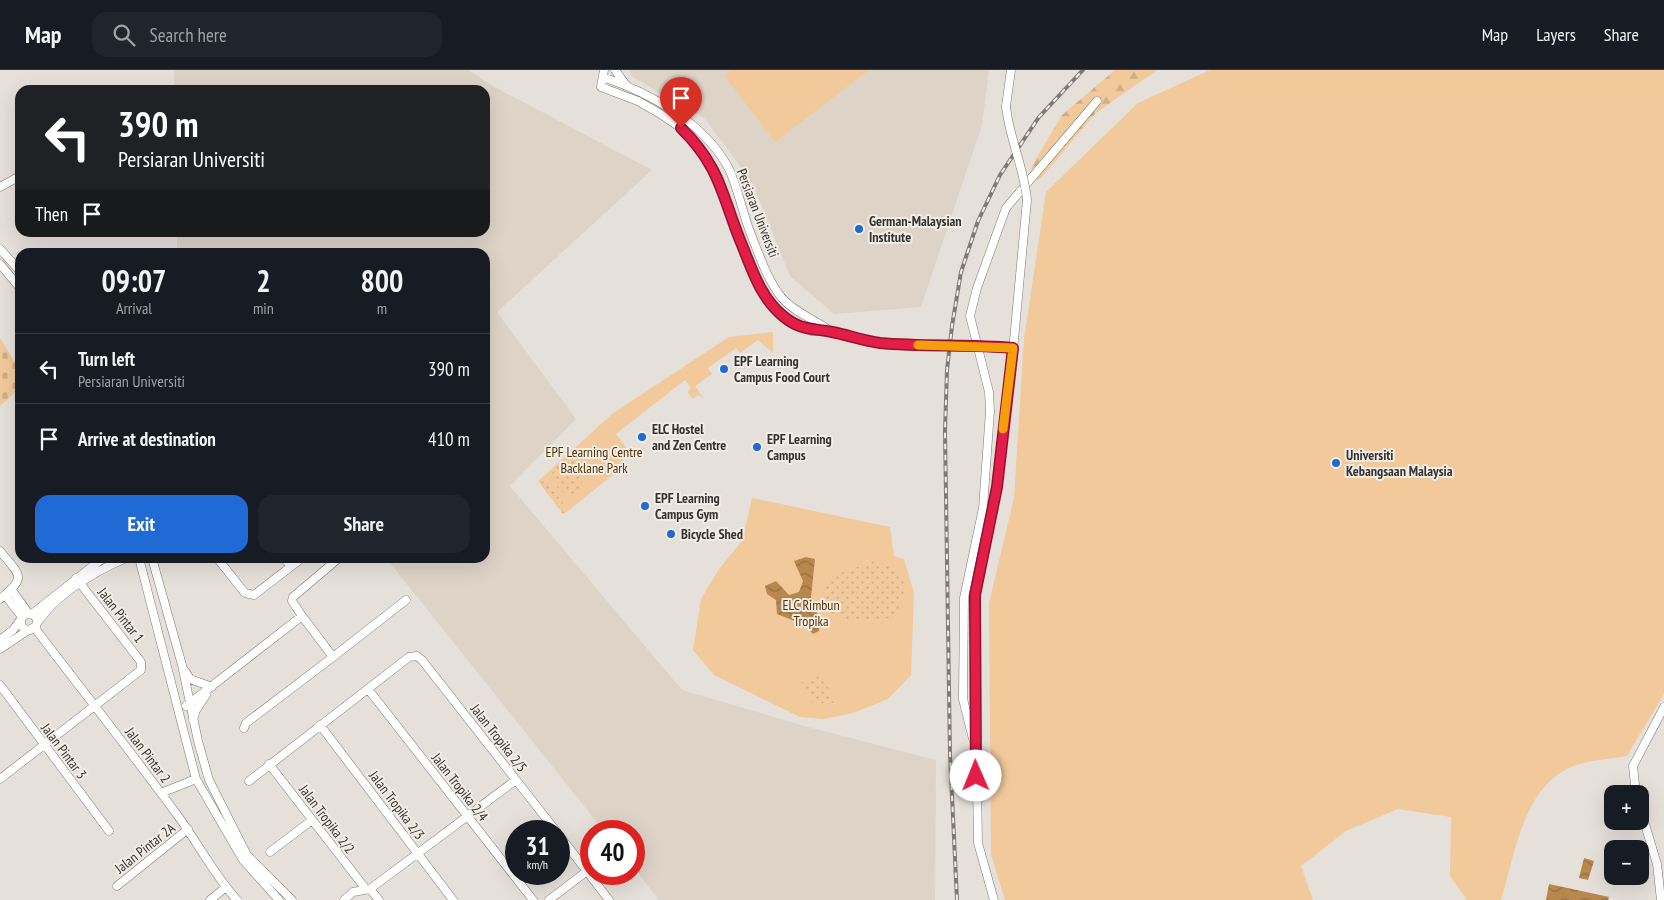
<!DOCTYPE html>
<html lang="en">
<head>
<meta charset="utf-8">
<style>
	:root { --surface:#171b24; --page:#20242c; --text:#f1f3f6; --muted:#9ea1a6; --line:#363941; --accent:#206ad6 }
	body { margin:0; font-family:"PT Sans Narrow",sans-serif; background:var(--page); color:var(--text); height:100vh; display:flex; flex-direction:column; font-size:19px; white-space:nowrap }
	* { box-sizing:border-box; margin:0 }
	p { font-size:16px; color:var(--muted) }
	.icon { flex:none; width:28px; height:28px; fill:none; stroke:currentColor; stroke-width:2; stroke-linecap:round; stroke-linejoin:round }
	.map { position:relative; flex:1; overflow:hidden }
	.drawer { position:absolute; left:15px; top:178px; width:475px; height:315px; display:flex; flex-direction:column; background:var(--surface); border-radius:15px; box-shadow:0 5px 20px #0002 }
	.drawer>* { flex:none }
	.top-card { position:absolute; left:15px; top:15px; width:475px; height:152px; border-radius:15px; box-shadow:0 5px 20px #0002; background:#202124; color:#fff; overflow:hidden }
	.fabs { position:absolute; left:1604px; top:715px; display:grid; gap:10px }
	.fabs a { display:grid; place-items:center; width:45px; height:45px; border-radius:10px; background:var(--surface); box-shadow:0 5px 20px #0002; font-size:25px }
	.speed { position:absolute; left:505px; top:750px; display:flex; gap:10px; font-size:25px; font-weight:700; text-align:center }
	.speed>* { display:grid; place-content:center; width:65px; height:65px; border-radius:50%; background:var(--surface); box-shadow:0 5px 20px #0002; line-height:1 }
	.speed small { font-size:12px; font-weight:400 }
	.speed .limit { border:8px solid #d22; background:#fff; color:#111 }
	.pin { position:absolute; display:grid; place-items:center; width:42px; height:42px; color:#fff; margin:-51px -21px; border-radius:50% 50% 50% 0; rotate:-45deg; box-shadow:0 0 5px #0007 }
	.pin .icon { rotate:45deg }
	.me { position:absolute; width:55px; margin:-28px; rotate:359deg; stroke-linejoin:round; filter:drop-shadow(0 0 4px #0008) }
	.turn { display:flex; align-items:center; gap:18px; height:105px; padding:0 20px; font-size:22px }
	.turn .icon { width:65px; height:65px; stroke-width:2.5 }
	.turn b { display:block; font-size:35px; line-height:42px }
	.then { display:flex; align-items:center; height:48px; padding:0 20px; background:#0003; gap:10px; font-size:19px }
	.eta { display:flex; justify-content:space-evenly; align-items:center; height:85px; text-align:center }
	.eta b { font-size:30px; font-weight:700; line-height:35px }
	.action { display:flex; gap:10px; margin-top:auto; padding:10px 20px }
	.action a { flex:1; height:58px; border-radius:15px; background:var(--accent); color:#fff; font-size:20px; font-weight:700; line-height:58px; text-align:center }
	.action a+a { background:var(--page); color:var(--text) }
	ul { padding:0; list-style:none }
	li { display:flex; align-items:center; gap:15px; height:70px; padding:0 20px; border-top:1px solid var(--line) }
	li div { flex:1 }
	li b { display:block; font-size:19px }
	li em { font-style:normal }
	header { display:flex; align-items:center; gap:30px; box-sizing:border-box; height:70px; padding:0 25px; background:var(--surface); border-bottom:1px solid var(--line) }
	header strong { font-size:24px }
	nav { display:flex; gap:28px; margin-inline-start:auto; font-size:18px }
	.search { width:350px; height:45px; background:var(--page); display:flex; align-items:center; gap:12px; box-sizing:border-box; padding:0 18px; border-radius:15px; color:var(--muted); font-size:19px }
	.map>svg:first-child { display:block }
	.built { fill:#ded3c7 }
	.green { fill:#f1c99b }
	.forest { fill:url(#forest-firs) }
	.cemetery { fill:url(#cemetery-stones) }
	.park { fill:url(#park-dots) }
	.water { fill:url(#water-waves) }
	.lines { fill:none; stroke-linecap:round; stroke-linejoin:round }
	.minor-casing { stroke:#7e7973; stroke-width:9 }
	.minor { stroke:#fff; stroke-width:8 }
	.rail-casing { stroke:#7e7b76; stroke-width:4 }
	.rail { stroke:#f3ede7; stroke-width:2; stroke-dasharray:5.5; stroke-linecap:butt }
	.minor-bridge-casing { stroke:#7e7973; stroke-width:9; stroke-linecap:butt }
	.minor-bridge { stroke:#fff; stroke-width:8 }
	.route-casing { stroke:#92132f; stroke-width:12 }
	.route { stroke:#e11d48; stroke-width:9 }
	.slow { stroke:#f59e0b; stroke-width:9 }
	.poi-dot { fill:#206ad6; stroke:#f3ede7; stroke-width:2 }
	.labels { text-anchor:middle; stroke-width:4; stroke-linejoin:round; paint-order:stroke }
	.street-label { font-size:14px; fill:#353330; stroke:#f3ede7 }
	.poi-label { font-size:14px; font-weight:bold; fill:#353330; stroke:#f3ede7; text-anchor:start }
	.park-label { font-size:14px; fill:#543301; stroke:#f3ede7 }
</style>
</head>
<body>
<header>
<strong>Map</strong>
<div class="search"><svg class="icon" aria-label="search" viewBox="0 0 24 24"><circle cx="10" cy="10" r="6"/><path d="M15 15l6 6"/></svg>Search here</div>
<nav><a>Map</a><a>Layers</a><a>Share</a></nav>
</header>
<div class="map">
<svg width="1664" height="830" viewBox="0 0 1664 830">
	<defs>
		<pattern id="forest-firs" width="22" height="20" patternUnits="userSpaceOnUse" patternTransform="scale(1.25)"><rect width="22" height="20" fill="#f1c99b"/><path d="M5 1l3.5 6h-7zM16 11l3.5 6h-7z" fill="#cfad86"/></pattern>
		<pattern id="cemetery-stones" width="16" height="16" patternUnits="userSpaceOnUse" patternTransform="scale(1.25)"><rect width="16" height="16" fill="#f1c99b"/><path d="M2 7V4a2 2 0 0 1 4 0v3zM10 15v-3a2 2 0 0 1 4 0v3z" fill="#cfad86"/></pattern>
		<pattern id="park-dots" width="8" height="8" patternUnits="userSpaceOnUse" patternTransform="scale(1.25)"><rect width="8" height="8" fill="#f1c99b"/><path d="M2 2h.1M6 6h.1" fill="none" stroke="#cfad86" stroke-width="1.8" stroke-linecap="round"/></pattern>
		<pattern id="water-waves" width="16" height="10" patternUnits="userSpaceOnUse" patternTransform="scale(1.25)"><rect width="16" height="10" fill="#b7874d"/><path d="M0 5q4-4 8 0t8 0" fill="none" stroke="#966f40"/></pattern>
	</defs>
	<rect width="100%" height="100%" fill="#e6e0da"/>
	<!-- built -->
	<path class="built" d="M174,0H469L487,13L652,100L497,242L576,349L510,416L682,620L808,657L936,690L935,830H659L634,798V761H604L386,488H485V182H177V163L485,162V20H174Z
		M630,0H989L982,55L921,237L834,244L790,206L752,112L705,49L631,6Z"/>
	<!-- green -->
	<path class="green" d="M731,0H869L775,72L724,5Z
		M1210,0H1664V624L1627,686C1610,689 1590,690 1574,696C1523,715 1515,785 1501,830H1467L1450,806L1451,747L1398,739L1346,761L1301,796L1313,830H1005L991,785L989,533L1014,428L1024,269L1046,122L1138,33Z
		M773,262V283L758,270L740,283L736,278L708,298L712,304L695,316L704,329L698,325L693,329L687,322L691,318L685,310L616,364L627,379L619,400L568,441L544,406L612,344L729,267Z
		M752,428L890,457L894,486L904,489L914,523L911,605L888,629L853,643L824,649L800,647L714,605L693,580L701,529L719,499L742,471Z"/>
	<!-- forest -->
	<path class="forest" d="M1115,0H1157L1096,43L1040,109L1035,110L1030,104L1032,96L1062,45Z"/>
	<!-- cemetery -->
	<path class="cemetery" d="M0,268L20,300V318L0,336Z"/>
	<!-- park -->
	<path class="park" d="M580,380L591,397L576,424L561,422L551,408C554,392 565,387 580,380Z
		M544,406L568,441L563,444L538,411Z
		M874,491L890,495L906,512L902,532L895,546C871,554 852,553 829,543L824,521L829,507Z
		M820,606L837,631L830,634L812,632L801,613Z"/>
	<!-- water -->
	<path class="water" d="M806,487L815,489L811,527L820,551L819,561L813,564L805,555L777,544L776,530L767,524L765,516L776,511L789,525L799,522L803,511L794,491Z
		M1584,788L1594,791L1588,810L1579,808Z
		M1549,814L1609,827L1608,830H1546Z"/>
	<g class="lines">
		<defs>
			<path id="minor" d="M604,0L601,17L638,31L659,43L681,58L699,78L719,108L734,156L757,211L765,226L783,246L811,261L832,262L876,272L914,275
				M615,0L626,15
				M603,7C650,23 703,52 728,97C738,117 742,141 750,162C759,184 767,210 782,228C795,243 816,250 832,262
				M1006,36L1011,0
				M0,117L20,106
				M0,179L20,201
				M0,194L20,218
				M995,276L1013,278
				M0,481C20,506 28,506 0,529
				M139,488L196,709L243,790L279,830
				M152,488L182,595L198,671L209,710L247,785L292,830
				M217,488L245,523L254,525L302,488
				M284,488L291,496
				M11,519L29,544
				M5,525L22,547
				M32,544L103,488
				M21 552a8 8 0 1 1 16 0a8 8 0 1 1-16 0Z
				M302,546L292,531L293,527L339,488
				M37,553C57,524 94,502 126,488
				M34,557C82,620 131,682 178,746C198,773 214,805 237,830
				M0,570L13,560L21,549
				M0,579L30,559
				M333,587L406,530
				M185,601L190,609L212,617
				M0,615L109,761
				M368,619L533,830
				M186,636L302,546L333,587L246,653L244,658
				M193,650L196,640L206,625
				M320,655L453,830
				M973,669L963,629L964,528L983,438L990,341L989,322L970,246L977,218L1006,138L1097,31
				M269,694L365,818
				M0,709L141,600V592L76,508
				M249,711L409,587L417,586L422,590L556,761
				M161,723L196,709
				M1636,724L1633,696L1664,637
				M1640,738L1657,794L1661,830
				M559,765L609,830
				M270,782L312,750
				M117,816L188,759
				M370,819L379,830
				M210,830L226,817
				M344,830L353,822L370,819L516,710
				M549,830L587,801
				M994,830L978,773L974,534L978,507L997,417L1010,313L1027,130"/>
		</defs>
		<!-- minor casing -->
		<use href="#minor" class="minor-casing"/>
		<!-- minor -->
		<use href="#minor" class="minor"/>
		<defs>
			<path id="rail" d="M957,830L950,684L945,361L947,300L952,256L961,202L978,151L1000,105L1039,47L1083,0"/>
		</defs>
		<!-- rail casing -->
		<use href="#rail" class="rail-casing"/>
		<!-- rail -->
		<use href="#rail" class="rail"/>
		<defs>
			<path id="minor-bridge" d="M1006,36C1009,68 1024,97 1027,130
				M914,275L995,276"/>
		</defs>
		<!-- minor-bridge casing -->
		<use href="#minor-bridge" class="minor-bridge-casing"/>
		<!-- minor-bridge -->
		<use href="#minor-bridge" class="minor-bridge"/>
	</g>
	<g class="lines">
		<defs>
			<path id="route" d="M681,58C721,97 722,127 742,175C752,200 761,228 783,246C801,261 812,258 832,262C848,265 864,271 880,273C924,277 969,274 1013,278L997,417L975,525L976,706"/>
		</defs>
		<!-- route casing -->
		<use href="#route" class="route-casing"/>
		<!-- route -->
		<use href="#route" class="route"/>
		<!-- slow -->
		<path class="slow" d="M918,275L1013,278L1003,359"/>
	</g>
	<!-- markers -->
	<g class="poi-dot">
		<circle cx="859" cy="159" r="5"/>
		<circle cx="724" cy="299" r="5"/>
		<circle cx="642" cy="367" r="5"/>
		<circle cx="757" cy="377" r="5"/>
		<circle cx="1336" cy="393" r="5"/>
		<circle cx="645" cy="436" r="5"/>
		<circle cx="671" cy="464" r="5"/>
	</g>
	<g class="labels">
		<!-- street labels -->
		<g class="street-label">
			<text transform="translate(758 143) rotate(69)" y="5">Persiaran Universiti</text>
			<text transform="translate(121 545) rotate(52)" y="5">Jalan Pintar 1</text>
			<text transform="translate(499 668) rotate(52)" y="5">Jalan Tropika 2/5</text>
			<text transform="translate(64 681) rotate(53)" y="5">Jalan Pintar 3</text>
			<text transform="translate(148 685) rotate(53)" y="5">Jalan Pintar 2</text>
			<text transform="translate(460 717) rotate(52)" y="5">Jalan Tropika 2/4</text>
			<text transform="translate(397 735) rotate(53)" y="5">Jalan Tropika 2/3</text>
			<text transform="translate(327 749) rotate(53)" y="5">Jalan Tropika 2/2</text>
			<text transform="translate(145 778) rotate(-38)" y="5">Jalan Pintar 2A</text>
		</g>
		<!-- poi labels -->
		<g class="poi-label">
			<text x="869" y="156">German-Malaysian<tspan x="869" dy="16">Institute</tspan></text>
			<text x="734" y="296">EPF Learning<tspan x="734" dy="16">Campus Food Court</tspan></text>
			<text x="652" y="364">ELC Hostel<tspan x="652" dy="16">and Zen Centre</tspan></text>
			<text x="767" y="374">EPF Learning<tspan x="767" dy="16">Campus</tspan></text>
			<text x="1346" y="390">Universiti<tspan x="1346" dy="16">Kebangsaan Malaysia</tspan></text>
			<text x="655" y="433">EPF Learning<tspan x="655" dy="16">Campus Gym</tspan></text>
			<text x="681" y="469">Bicycle Shed</text>
		</g>
		<!-- park labels -->
		<g class="park-label">
			<text x="594" y="387">EPF Learning Centre<tspan x="594" dy="16">Backlane Park</tspan></text>
			<text x="811" y="540">ELC Rimbun<tspan x="811" dy="16">Tropika</tspan></text>
		</g>
	</g>
</svg>
<div class="fabs">
<a>+</a>
<a>−</a>
</div>
<div class="speed"><div>31<small>km/h</small></div><div class="limit">40</div></div>
<div class="pin" style="left:681px;top:58px;background:#d93025"><svg class="icon" aria-label="arrive" viewBox="0 0 24 24"><path d="M6 21V4h12l-3 4 3 4H6"/></svg></div>
<svg class="me" style="left:976px;top:706px" viewBox="-20 -20 40 40"><circle r="19" fill="#fff"/><path d="M0-13L10 11 0 6-10 11z" fill="#e11d48"/></svg>
<div class="top-card">
<div class="turn"><svg class="icon" aria-label="left" viewBox="0 0 24 24"><path d="M17 20v-9H6M10 6l-5 5 5 5"/></svg><div><b>390 m</b>Persiaran Universiti</div></div>
<div class="then">Then<svg class="icon" aria-label="arrive" viewBox="0 0 24 24"><path d="M6 21V4h12l-3 4 3 4H6"/></svg></div>
</div>
<section class="drawer">
<div class="eta">
<div><b>09:07</b><p>Arrival</p></div>
<div><b>2</b><p>min</p></div>
<div><b>800</b><p>m</p></div>
</div>
<ul>
<li><svg class="icon" aria-label="left" viewBox="0 0 24 24"><path d="M17 20v-9H6M10 6l-5 5 5 5"/></svg><div><b>Turn left</b><p>Persiaran Universiti</p></div><em>390 m</em></li>
<li><svg class="icon" aria-label="arrive" viewBox="0 0 24 24"><path d="M6 21V4h12l-3 4 3 4H6"/></svg><div><b>Arrive at destination</b></div><em>410 m</em></li>
</ul>
<div class="action"><a>Exit</a><a>Share</a></div>
</section>
</div>
</body>
</html>
